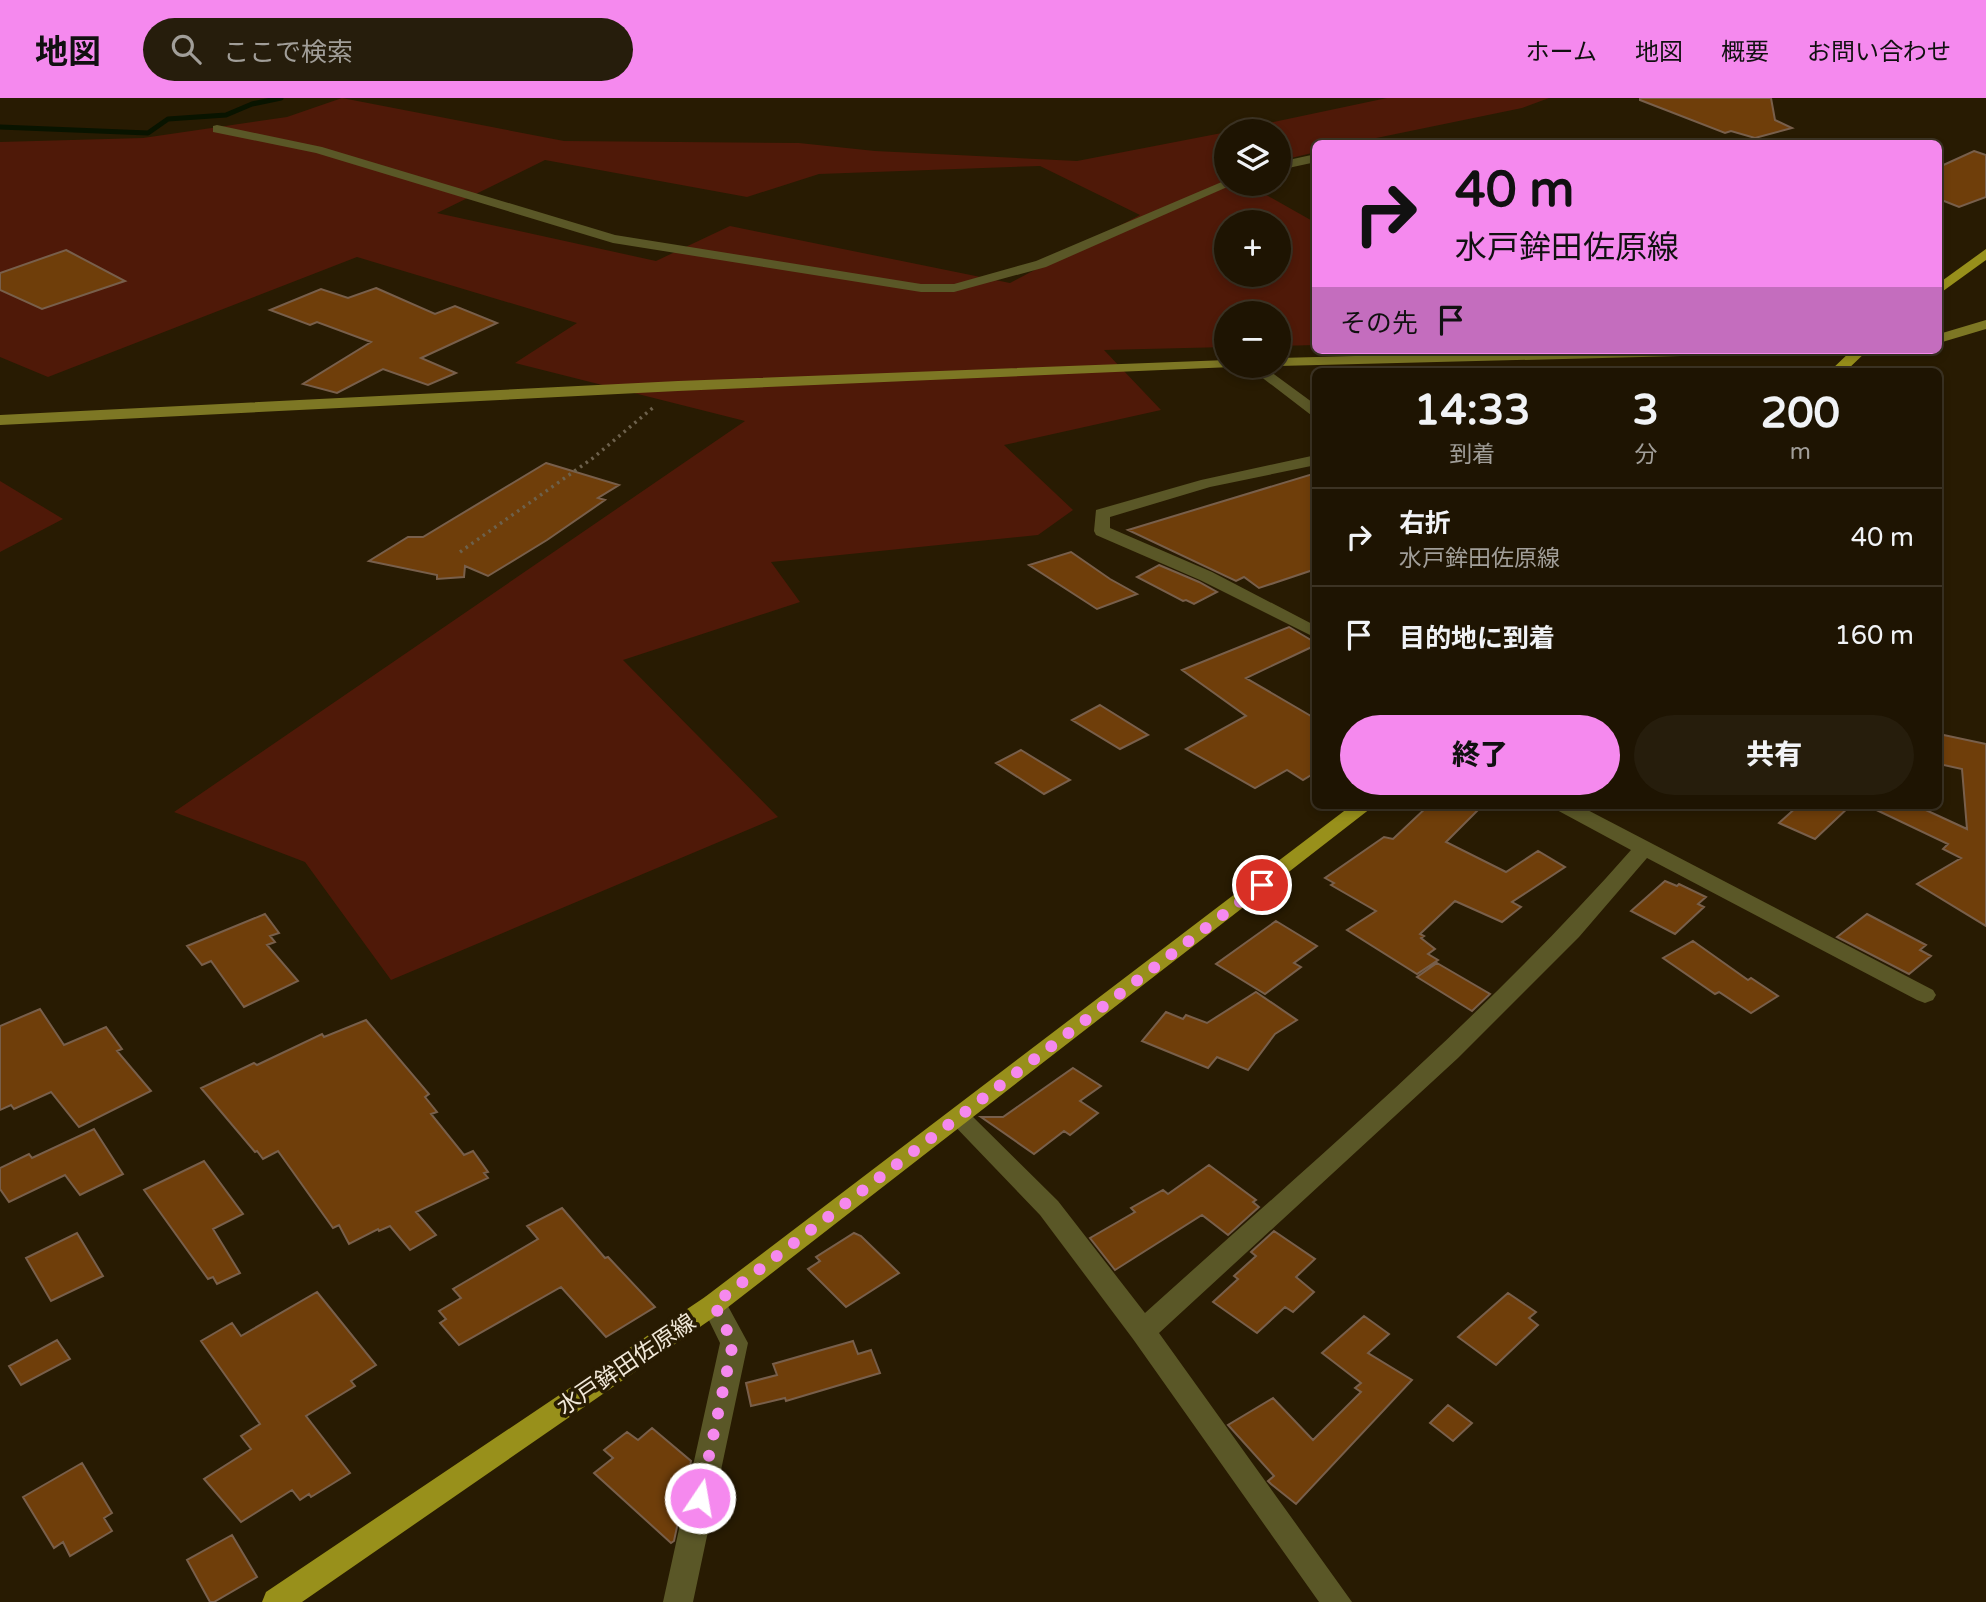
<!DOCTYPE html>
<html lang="ja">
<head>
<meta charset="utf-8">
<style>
	:root { --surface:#1e1402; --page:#261d0c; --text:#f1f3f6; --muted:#a19e99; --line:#3c3324; --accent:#f589ee }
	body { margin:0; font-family:"Varela Round","Noto Sans JP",sans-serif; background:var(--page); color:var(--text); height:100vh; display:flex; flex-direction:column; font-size:26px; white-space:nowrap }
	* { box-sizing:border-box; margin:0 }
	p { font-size:23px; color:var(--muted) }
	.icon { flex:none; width:38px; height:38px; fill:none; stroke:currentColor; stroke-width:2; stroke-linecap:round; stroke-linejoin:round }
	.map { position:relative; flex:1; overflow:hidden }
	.side { position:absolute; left:1312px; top:270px; width:630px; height:441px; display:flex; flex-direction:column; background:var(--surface); border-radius:10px; box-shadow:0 4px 10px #0003,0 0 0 2px var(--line) }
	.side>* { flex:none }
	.top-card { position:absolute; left:1312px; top:42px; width:630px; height:214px; border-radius:10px; box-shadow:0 4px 10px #0003,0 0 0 2px var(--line); background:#f589ee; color:#111; overflow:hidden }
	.tools { position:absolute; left:1214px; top:21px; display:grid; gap:14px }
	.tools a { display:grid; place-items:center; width:77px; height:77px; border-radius:50%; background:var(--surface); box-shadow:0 4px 10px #0003,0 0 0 2px var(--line); font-size:35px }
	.pin { position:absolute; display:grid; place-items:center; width:60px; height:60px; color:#fff; margin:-30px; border:4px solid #fff; border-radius:50%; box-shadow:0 2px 7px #0007 }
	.me { position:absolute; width:77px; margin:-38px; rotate:12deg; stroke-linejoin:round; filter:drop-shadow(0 0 5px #0008) }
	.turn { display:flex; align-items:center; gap:24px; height:147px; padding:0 28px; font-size:32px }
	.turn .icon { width:91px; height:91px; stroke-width:2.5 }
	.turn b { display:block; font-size:49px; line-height:60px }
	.then { display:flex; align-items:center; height:66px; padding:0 28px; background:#0003; gap:14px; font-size:26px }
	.eta { display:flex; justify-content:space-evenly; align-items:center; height:119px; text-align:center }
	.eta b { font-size:42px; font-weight:800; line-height:49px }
	.button { display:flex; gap:14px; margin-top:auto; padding:14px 28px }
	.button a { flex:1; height:80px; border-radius:42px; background:var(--accent); color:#111; font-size:28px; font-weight:800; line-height:80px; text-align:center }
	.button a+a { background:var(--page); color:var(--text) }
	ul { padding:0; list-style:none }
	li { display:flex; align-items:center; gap:21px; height:98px; padding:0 28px; border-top:2px solid var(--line) }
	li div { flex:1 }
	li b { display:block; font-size:26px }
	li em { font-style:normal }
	header { display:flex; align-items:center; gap:42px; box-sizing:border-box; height:98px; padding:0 35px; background:var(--accent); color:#111 }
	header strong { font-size:33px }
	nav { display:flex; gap:38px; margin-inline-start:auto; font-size:24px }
	.search { width:490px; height:63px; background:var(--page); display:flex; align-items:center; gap:18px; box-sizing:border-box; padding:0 24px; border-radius:38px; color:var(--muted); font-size:26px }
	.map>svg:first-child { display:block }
	.green { fill:#4f1908; fill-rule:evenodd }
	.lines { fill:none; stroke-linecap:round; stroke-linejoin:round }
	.stream { stroke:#091400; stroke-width:5 }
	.building { fill:#6f3e0a; stroke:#785f4b; stroke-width:2 }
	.path { stroke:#6d614c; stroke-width:3.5; stroke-dasharray:2.5 4.5; stroke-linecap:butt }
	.street { fill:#5a5727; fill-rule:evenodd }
	.secondary { fill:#7d7724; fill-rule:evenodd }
	.primary { fill:#98901b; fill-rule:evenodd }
	.route { stroke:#f589ee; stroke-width:12; stroke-dasharray:0 21.6 }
	.labels { text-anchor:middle; stroke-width:7; stroke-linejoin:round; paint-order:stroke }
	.near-street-label { font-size:23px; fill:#f1e8d9; stroke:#281b02 }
</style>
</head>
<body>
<header>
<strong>地図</strong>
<div class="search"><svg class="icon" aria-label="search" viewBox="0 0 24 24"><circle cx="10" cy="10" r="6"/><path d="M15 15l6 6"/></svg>ここで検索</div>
<nav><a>ホーム</a><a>地図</a><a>概要</a><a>お問い合わせ</a></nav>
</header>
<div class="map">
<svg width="1986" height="1504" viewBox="0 0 1986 1504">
	<rect width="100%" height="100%" fill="#281b02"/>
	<!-- green -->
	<path class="green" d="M342,0L564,43L799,45L875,53L1077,63L1227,34V86H1247L1316,125V247L1279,248V215H1227V249L1104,252L1161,312L1004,347L1073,412L1038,437L771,464L800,504L623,562L778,719L391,882L305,764L174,714L745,323L515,265L577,225L357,159L48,279L0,259V44L143,40L287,19ZM545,62L747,99L819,76L1040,68L1140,117L1010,185L730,128L656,163L437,115ZM1227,124H1279V177H1227Z
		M1387,0H1549L1522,10L1352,45L1316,46V54L1279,63V33H1231Z
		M0,383L63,421L0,454Z"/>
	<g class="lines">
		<!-- stream -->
		<path class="stream" d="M0,29L148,35L168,21L226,17L252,6L281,0"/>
	</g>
	<!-- building -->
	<path class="building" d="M1640,0H1771L1775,22L1792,30L1755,40L1731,33L1725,35L1640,2Z
		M1974,53L1986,57V99L1959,109L1939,101V69Z
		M66,152L125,183L42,211L0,192V175Z
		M376,190L435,216L455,208L497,225L421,260L456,275L428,287L383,271L337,295L303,286L371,244L317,224L310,227L270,212L321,191L348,200Z
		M546,365L619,387L598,400L605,402L547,442L488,478L465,468L464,479L437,481V477L369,463L408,439H423Z
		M1316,375V471L1259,490L1244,479L1236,483L1128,432Z
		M1071,454L1110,481L1137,496L1097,511L1029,467Z
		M1159,467L1199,484L1217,494L1194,506L1186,502L1183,503L1137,479Z
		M1289,529L1316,545V547L1246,580L1316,621V674L1303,682L1287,672L1255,690L1186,651L1246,618L1182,572Z
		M1100,607L1148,637L1120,651L1072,622Z
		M1939,636L1986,646V828L1917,786L1961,760L1943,751L1948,746L1866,707H1915L1967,731L1962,671L1939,666Z
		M1021,652L1070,682L1044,696L996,665Z
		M1429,707H1483L1446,744L1506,774L1538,753L1565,769L1512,804L1521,809L1502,824L1455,803L1420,836L1424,838L1421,840L1435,851L1428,856L1438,862L1417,876L1347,832L1376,813L1331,787L1334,785L1325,780L1384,739L1393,741Z
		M1799,707H1851L1815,741L1779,725Z
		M1665,783L1677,788L1679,786L1706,799L1698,806L1704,809L1675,836L1631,813Z
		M265,816L279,835L270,838L275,844L267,847L298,883L244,909L211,863L202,867L187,848Z
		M1867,816L1926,847L1920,852L1931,858L1909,876L1837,839Z
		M1276,823L1317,848L1294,865L1301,869L1265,896L1216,866Z
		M1693,843L1748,882L1751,880L1778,898L1751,915L1719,894L1715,896L1663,860Z
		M1437,865L1490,896L1472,913L1417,879Z
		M1256,894L1297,922L1275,936L1248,972L1217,959L1208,970L1142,943L1166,914L1183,921L1186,917L1207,925Z
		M40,911L64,947L106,929L122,951L117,953L151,993L79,1029L51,994L14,1011L11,1007L0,1012V928Z
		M366,922L429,996L425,999L437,1014L431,1016L464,1057L473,1053L488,1074L484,1075L488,1080L416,1114L436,1137L410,1152L390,1128L379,1133L378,1131L349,1146L339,1127L333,1130L278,1053L263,1061L257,1053L255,1054L201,990L254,965L257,967L322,936L324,939Z
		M1073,970L1101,988L1080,1003L1098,1015L1070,1037L1064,1033L1034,1056L981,1019H1003Z
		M94,1031L123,1076L80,1097L65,1077L9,1104L0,1091V1070L29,1056L32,1060Z
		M204,1063L243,1116L213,1131L240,1175L217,1186L213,1179L208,1181L144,1092Z
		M1209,1067L1256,1102L1253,1104L1259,1109L1228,1137L1202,1117L1115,1172L1090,1140L1135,1114L1131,1110L1163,1092L1168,1096Z
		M562,1110L605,1160L608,1159L655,1209L606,1239L561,1189L459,1247L440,1225L446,1221L439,1213L461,1200L453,1191L538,1141L527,1128Z
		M1274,1133L1315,1161L1296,1179L1314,1194L1293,1214L1285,1209L1257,1235L1213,1204L1238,1181L1234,1178L1256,1158L1251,1154Z
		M77,1135L103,1178L51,1203L26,1160Z
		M854,1135L861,1138L899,1175L846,1209L808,1171L820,1163L816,1159Z
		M317,1194L376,1267L351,1283L355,1288L306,1318L350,1375L311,1399L309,1396L300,1402L292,1392L241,1424L204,1381L251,1351L241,1338L260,1326L201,1243L232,1225L241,1238Z
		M1508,1195L1536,1214L1529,1220L1538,1227L1496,1267L1458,1239Z
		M1364,1218L1389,1236L1368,1255L1412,1282L1296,1406L1271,1386L1268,1383L1274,1378L1228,1327L1273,1300L1313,1342L1361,1294L1355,1290L1361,1285L1322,1255Z
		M57,1242L70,1261L21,1287L9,1268Z
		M853,1243L858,1256L871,1252L880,1275L786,1303L785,1300L751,1308L746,1285L777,1277L773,1266Z
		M1448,1307L1472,1325L1453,1343L1430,1325Z
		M652,1330L691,1363L674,1443L671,1445L594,1375L613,1360L604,1352L627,1334L638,1342Z
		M82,1365L112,1415L104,1420L112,1433L70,1458L63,1444L54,1450L23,1399Z
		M232,1437L257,1479L214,1504H210L187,1462Z"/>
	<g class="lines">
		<!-- path -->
		<path class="path" d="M460,454L593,360L655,308"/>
		<!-- street -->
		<path class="street" d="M217,27L322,49L615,137L921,186H954L1036,163L1224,83L1234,86L1046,169L954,194H921L613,145L316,55L213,34V28Z
			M1316,56V64L1279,72V64Z
			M1247,268H1263L1316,307V319L1311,317Z
			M1316,357V367L1210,389L1110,419V430L1212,474L1316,528V540L1200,482L1096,437L1094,433L1096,412L1201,382Z
			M1552,707H1578L1933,892L1936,897L1933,902L1925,905L1917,902L1647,760L1579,839L1458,960L1159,1235L1352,1504H1319L1133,1241L1040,1117L947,1020L950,1014L959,1011L968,1014L1058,1103L1145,1215C1311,1065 1483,920 1631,752L1555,711Z
			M714,1195L723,1199L748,1245L693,1504H663L720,1245L701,1206L705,1199Z"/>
		<!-- secondary -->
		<path class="secondary" d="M1986,222V231L1939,245V236Z
			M1583,252H1767L1760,256L1279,268H1276H1279V260Z
			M1227,262V268L1232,269L678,293L0,327V317L678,283Z"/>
		<!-- primary -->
		<path class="primary" d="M1986,151V162L1939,196V185Z
			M1852,252H1868L1846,273H1830Z
			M1352,707H1375L723,1213L302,1504H262L266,1494L705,1199Z"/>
	</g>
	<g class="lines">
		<!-- route -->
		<path class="route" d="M700,1400L733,1245L714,1206L1262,787"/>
	</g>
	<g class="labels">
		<!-- near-street labels -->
		<g class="near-street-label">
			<text transform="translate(626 1266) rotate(-34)" y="8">水戸鉾田佐原線</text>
		</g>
	</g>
</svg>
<div class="tools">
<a><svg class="icon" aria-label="layers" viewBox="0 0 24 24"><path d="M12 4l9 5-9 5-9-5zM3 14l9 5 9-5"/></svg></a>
<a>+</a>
<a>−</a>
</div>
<div class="pin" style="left:1262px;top:787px;background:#d93025"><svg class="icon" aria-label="arrive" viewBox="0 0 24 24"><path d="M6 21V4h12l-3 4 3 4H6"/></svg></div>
<svg class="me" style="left:700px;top:1400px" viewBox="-20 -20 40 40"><circle r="17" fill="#f589ee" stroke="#fff" stroke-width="3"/><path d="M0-11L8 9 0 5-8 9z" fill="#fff"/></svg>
<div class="top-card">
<div class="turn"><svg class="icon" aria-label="right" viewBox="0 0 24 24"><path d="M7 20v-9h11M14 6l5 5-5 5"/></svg><div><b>40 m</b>水戸鉾田佐原線</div></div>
<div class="then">その先<svg class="icon" aria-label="arrive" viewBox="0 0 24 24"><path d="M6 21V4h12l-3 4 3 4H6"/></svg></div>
</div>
<section class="side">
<div class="eta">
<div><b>14:33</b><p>到着</p></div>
<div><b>3</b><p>分</p></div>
<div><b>200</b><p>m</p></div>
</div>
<ul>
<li><svg class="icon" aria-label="right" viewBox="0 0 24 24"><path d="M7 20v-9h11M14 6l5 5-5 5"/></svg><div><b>右折</b><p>水戸鉾田佐原線</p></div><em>40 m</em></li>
<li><svg class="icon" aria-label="arrive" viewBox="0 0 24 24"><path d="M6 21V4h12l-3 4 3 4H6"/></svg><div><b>目的地に到着</b></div><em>160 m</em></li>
</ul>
<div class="button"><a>終了</a><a>共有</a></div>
</section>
</div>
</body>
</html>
